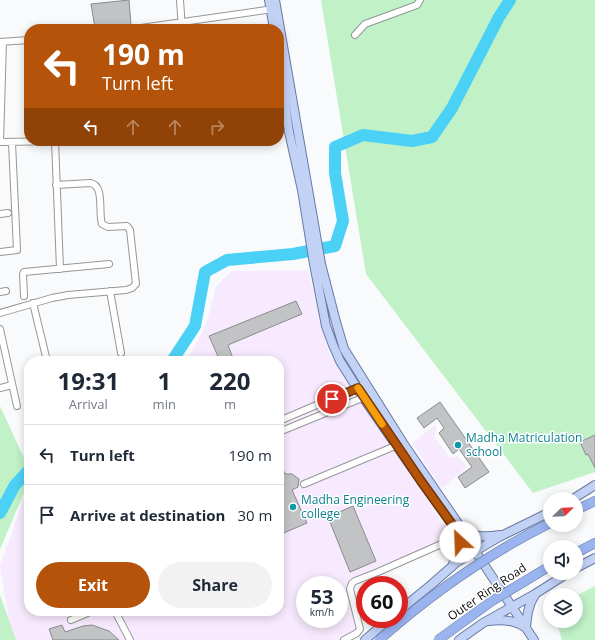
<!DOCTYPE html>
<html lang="en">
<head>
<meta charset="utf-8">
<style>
	:root { --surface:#fff; --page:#f2f2f3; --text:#1f2937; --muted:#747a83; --line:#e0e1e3; --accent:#b45309 }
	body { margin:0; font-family:"Open Sans",sans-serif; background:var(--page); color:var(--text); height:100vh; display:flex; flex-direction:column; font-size:15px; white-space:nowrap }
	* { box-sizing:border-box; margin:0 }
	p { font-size:13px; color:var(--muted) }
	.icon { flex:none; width:22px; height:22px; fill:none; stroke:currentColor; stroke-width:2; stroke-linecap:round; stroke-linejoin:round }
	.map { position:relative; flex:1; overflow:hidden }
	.side { position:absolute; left:24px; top:356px; width:260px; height:260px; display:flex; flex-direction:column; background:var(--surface); border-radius:16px; box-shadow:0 2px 10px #0003 }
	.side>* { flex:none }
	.hud { position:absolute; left:24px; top:24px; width:260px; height:122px; border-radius:16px; box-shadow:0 2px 10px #0003; background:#b45309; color:#fff; overflow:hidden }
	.needle { width:26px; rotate:67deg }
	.controls { position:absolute; left:543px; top:492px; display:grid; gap:8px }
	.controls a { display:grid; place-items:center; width:40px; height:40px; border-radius:50%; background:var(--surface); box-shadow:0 2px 10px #0003; font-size:20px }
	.speed { position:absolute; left:296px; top:576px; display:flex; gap:8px; font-size:20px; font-weight:700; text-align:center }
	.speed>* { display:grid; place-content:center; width:52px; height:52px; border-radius:50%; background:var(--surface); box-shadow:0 2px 10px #0003; line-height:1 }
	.speed small { font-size:10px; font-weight:400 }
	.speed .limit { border:6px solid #d22; background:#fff; color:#111 }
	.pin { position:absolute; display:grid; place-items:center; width:34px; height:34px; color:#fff; margin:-17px; border:2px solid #fff; border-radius:50%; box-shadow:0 1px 4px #0007 }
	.me { position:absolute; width:44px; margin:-22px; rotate:335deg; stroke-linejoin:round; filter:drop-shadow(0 0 3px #0008) }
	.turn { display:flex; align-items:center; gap:14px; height:84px; padding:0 12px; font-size:18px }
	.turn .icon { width:52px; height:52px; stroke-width:2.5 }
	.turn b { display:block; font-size:28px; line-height:34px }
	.lanes { display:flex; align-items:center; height:38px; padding:0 12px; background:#0003; justify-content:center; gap:20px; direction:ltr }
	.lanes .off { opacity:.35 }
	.eta { display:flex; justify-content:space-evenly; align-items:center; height:68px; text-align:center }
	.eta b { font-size:24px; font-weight:700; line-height:28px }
	.cta { display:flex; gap:8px; margin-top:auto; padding:8px 12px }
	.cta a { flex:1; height:46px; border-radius:24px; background:var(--accent); color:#fff; font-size:16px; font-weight:700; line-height:46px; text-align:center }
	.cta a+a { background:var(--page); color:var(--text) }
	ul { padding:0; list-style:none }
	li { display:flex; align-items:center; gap:12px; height:60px; padding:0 12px; border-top:1px solid var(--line) }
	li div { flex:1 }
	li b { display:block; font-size:15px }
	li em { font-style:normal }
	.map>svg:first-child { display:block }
	.education { fill:#f8eafe; fill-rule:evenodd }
	.green { fill:#c0f1c7 }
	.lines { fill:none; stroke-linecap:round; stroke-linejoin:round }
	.river { stroke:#4cd1f6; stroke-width:12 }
	.building { fill:#c2c3c4; stroke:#898b8c }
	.minor-casing { stroke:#959697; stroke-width:8 }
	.major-casing { stroke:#697aa1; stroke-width:10 }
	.highway-casing { stroke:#697aa1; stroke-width:10 }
	.minor { stroke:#fff; stroke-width:6 }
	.major { stroke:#c2d2f6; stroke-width:8 }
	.highway { stroke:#9ab4f0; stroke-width:9 }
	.highway-bridge-casing { stroke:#697aa1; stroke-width:10; stroke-linecap:butt }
	.highway-bridge { stroke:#9ab4f0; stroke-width:9 }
	.route-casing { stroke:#753606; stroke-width:10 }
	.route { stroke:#b45309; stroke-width:7 }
	.slow { stroke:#f59e0b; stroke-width:7 }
	.culture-dot { fill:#0f9aa8; stroke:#fff; stroke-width:1.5 }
	.labels { text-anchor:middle; stroke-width:3; stroke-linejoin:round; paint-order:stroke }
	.culture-label { font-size:12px; fill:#0d838f; stroke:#fff; text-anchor:start }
	.street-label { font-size:12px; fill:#0d0d0e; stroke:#fff }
</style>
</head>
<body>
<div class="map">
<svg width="595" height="640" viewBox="0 0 595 640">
	<rect width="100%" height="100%" fill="#f9fafb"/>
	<!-- education -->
	<path class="education" d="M308,270L330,355L453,538L348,579L357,628L341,640H12L0,566L29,483V611H279V361H187L207,322L216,287L232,271ZM305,585H339V619H305Z
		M435,425L437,429L434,436L449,457L458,456L467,467L442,489L412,443Z"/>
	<!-- green -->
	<path class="green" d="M321,0H595V472L533,493L366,274Z
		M0,406L29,469V481L0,549Z
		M595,586V640H562L556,621H576V596Z
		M0,595L16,640H0Z"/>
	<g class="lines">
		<!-- river -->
		<path class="river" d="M172,361L195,326L205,272L227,260L293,254L335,246L343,221L335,173V147L363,135L412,141L432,137L452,108L499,17L510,0
			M0,513L15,485L29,470"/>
	</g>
	<!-- building -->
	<path class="building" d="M129,0L131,25L95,28L91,4Z
		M296,301L302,314L228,345L234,361H220L209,336Z
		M440,402L489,472L465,488L458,477L472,467L459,449L453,454L439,433L444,428L437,418L424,428L417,418Z
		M595,435V468L588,454L586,455L580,442Z
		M279,460L285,474H292L299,479L298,487L292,490L307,523L279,535Z
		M353,506L376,561L350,572L328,517Z
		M62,625L65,632L83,626L92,625L109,631L119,640H53L49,629Z"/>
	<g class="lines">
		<defs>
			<path id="minor" d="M180,0L182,29
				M134,29L273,9
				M355,35L365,24L417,5L420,0
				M0,42L29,40
				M55,141L60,269
				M0,142L3,42
				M0,142L68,141
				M0,214L8,213
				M0,252L17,250L12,143
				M110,291L121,353
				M0,292L6,291
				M24,296L23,274L24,272L109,264
				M33,303L47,361
				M0,313L52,298L68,295L126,290L132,288L136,284L130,230L127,226L108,227L102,224C98,212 105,185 90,183L56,185
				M0,329L17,406
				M0,388L12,385
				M279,421L366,384
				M279,432L372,394
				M304,484L400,444
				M115,611L130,640
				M71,620L92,611
				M344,640L357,633L360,629L350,589L352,583L355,581L378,572L446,542"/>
			<path id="major" d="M269,0L274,29
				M275,0L321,264L336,322L344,349L403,443L466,535L475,551L534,640
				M279,62L289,132L302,190L314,264L326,326L333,345L340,361L364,399L421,481L462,538
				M573,499L595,485
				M463,529C474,538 487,537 500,535
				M453,564L460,546L459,534
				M576,568L595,558
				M399,611L432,584L457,562L499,537L550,512
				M489,621C502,619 515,620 526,628C527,616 528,605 535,595
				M365,640L389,619
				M459,640L483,623L535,594L568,573"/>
			<path id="highway" d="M576,510L595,501
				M576,553L595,543"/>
		</defs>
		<!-- minor casing -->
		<use href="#minor" class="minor-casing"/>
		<!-- major casing -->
		<use href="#major" class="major-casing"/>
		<!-- highway casing -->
		<use href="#highway" class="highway-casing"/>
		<!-- minor -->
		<use href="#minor" class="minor"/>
		<!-- major -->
		<use href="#major" class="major"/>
		<!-- highway -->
		<use href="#highway" class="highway"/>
		<defs>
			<path id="highway-bridge" d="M379,640C431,594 488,554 550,523
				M438,640L492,601L550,566"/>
		</defs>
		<!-- highway-bridge casing -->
		<use href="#highway-bridge" class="highway-bridge-casing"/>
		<!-- highway-bridge -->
		<use href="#highway-bridge" class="highway-bridge"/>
	</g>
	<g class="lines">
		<defs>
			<path id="route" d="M332,399L358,388L421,481L459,534L460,542"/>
		</defs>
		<!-- route casing -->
		<use href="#route" class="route-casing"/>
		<!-- route -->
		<use href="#route" class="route"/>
		<!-- slow -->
		<path class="slow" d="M358,388L382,424"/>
	</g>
	<!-- markers -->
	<g class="culture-dot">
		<circle cx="458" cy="445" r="4"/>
		<circle cx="293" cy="507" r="4"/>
	</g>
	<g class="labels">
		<!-- culture labels -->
		<g class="culture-label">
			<text x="466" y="442">Madha Matriculation<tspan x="466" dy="14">school</tspan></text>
			<text x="301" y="504">Madha Engineering<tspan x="301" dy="14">college</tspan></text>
		</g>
		<!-- street labels -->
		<g class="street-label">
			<text transform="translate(487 592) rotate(-34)" y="4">Outer Ring Road</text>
		</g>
	</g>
</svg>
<div class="controls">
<a><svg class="needle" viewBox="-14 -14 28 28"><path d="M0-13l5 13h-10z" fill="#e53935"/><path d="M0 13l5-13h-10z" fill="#747a83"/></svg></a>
<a><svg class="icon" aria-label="sound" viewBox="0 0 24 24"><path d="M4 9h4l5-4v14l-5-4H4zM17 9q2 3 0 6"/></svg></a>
<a><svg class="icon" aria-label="layers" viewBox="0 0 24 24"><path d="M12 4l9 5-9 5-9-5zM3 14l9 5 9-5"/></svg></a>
</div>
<div class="speed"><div>53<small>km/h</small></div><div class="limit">60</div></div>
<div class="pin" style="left:332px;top:399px;background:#d93025"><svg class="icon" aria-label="arrive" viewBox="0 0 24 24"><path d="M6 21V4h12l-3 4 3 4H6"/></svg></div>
<svg class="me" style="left:460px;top:542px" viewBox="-20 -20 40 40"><circle r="19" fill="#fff"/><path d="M0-13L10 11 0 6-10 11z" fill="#b45309"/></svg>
<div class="hud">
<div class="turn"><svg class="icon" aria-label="left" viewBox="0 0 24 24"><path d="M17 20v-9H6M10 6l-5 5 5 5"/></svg><div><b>190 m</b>Turn left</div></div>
<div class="lanes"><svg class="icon" aria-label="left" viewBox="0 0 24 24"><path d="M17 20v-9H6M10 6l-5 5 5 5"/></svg><svg class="icon off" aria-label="ahead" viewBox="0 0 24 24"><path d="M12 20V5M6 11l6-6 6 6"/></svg><svg class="icon off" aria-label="ahead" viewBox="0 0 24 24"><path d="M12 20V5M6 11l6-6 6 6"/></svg><svg class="icon off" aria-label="right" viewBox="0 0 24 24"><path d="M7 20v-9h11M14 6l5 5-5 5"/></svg></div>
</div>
<section class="side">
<div class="eta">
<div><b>19:31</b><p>Arrival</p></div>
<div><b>1</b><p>min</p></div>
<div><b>220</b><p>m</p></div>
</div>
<ul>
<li><svg class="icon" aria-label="left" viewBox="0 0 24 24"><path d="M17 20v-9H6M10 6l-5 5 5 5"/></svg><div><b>Turn left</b></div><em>190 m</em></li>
<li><svg class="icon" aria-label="arrive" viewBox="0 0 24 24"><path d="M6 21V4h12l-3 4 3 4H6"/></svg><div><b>Arrive at destination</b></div><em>30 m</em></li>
</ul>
<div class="cta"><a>Exit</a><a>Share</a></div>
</section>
</div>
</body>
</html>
